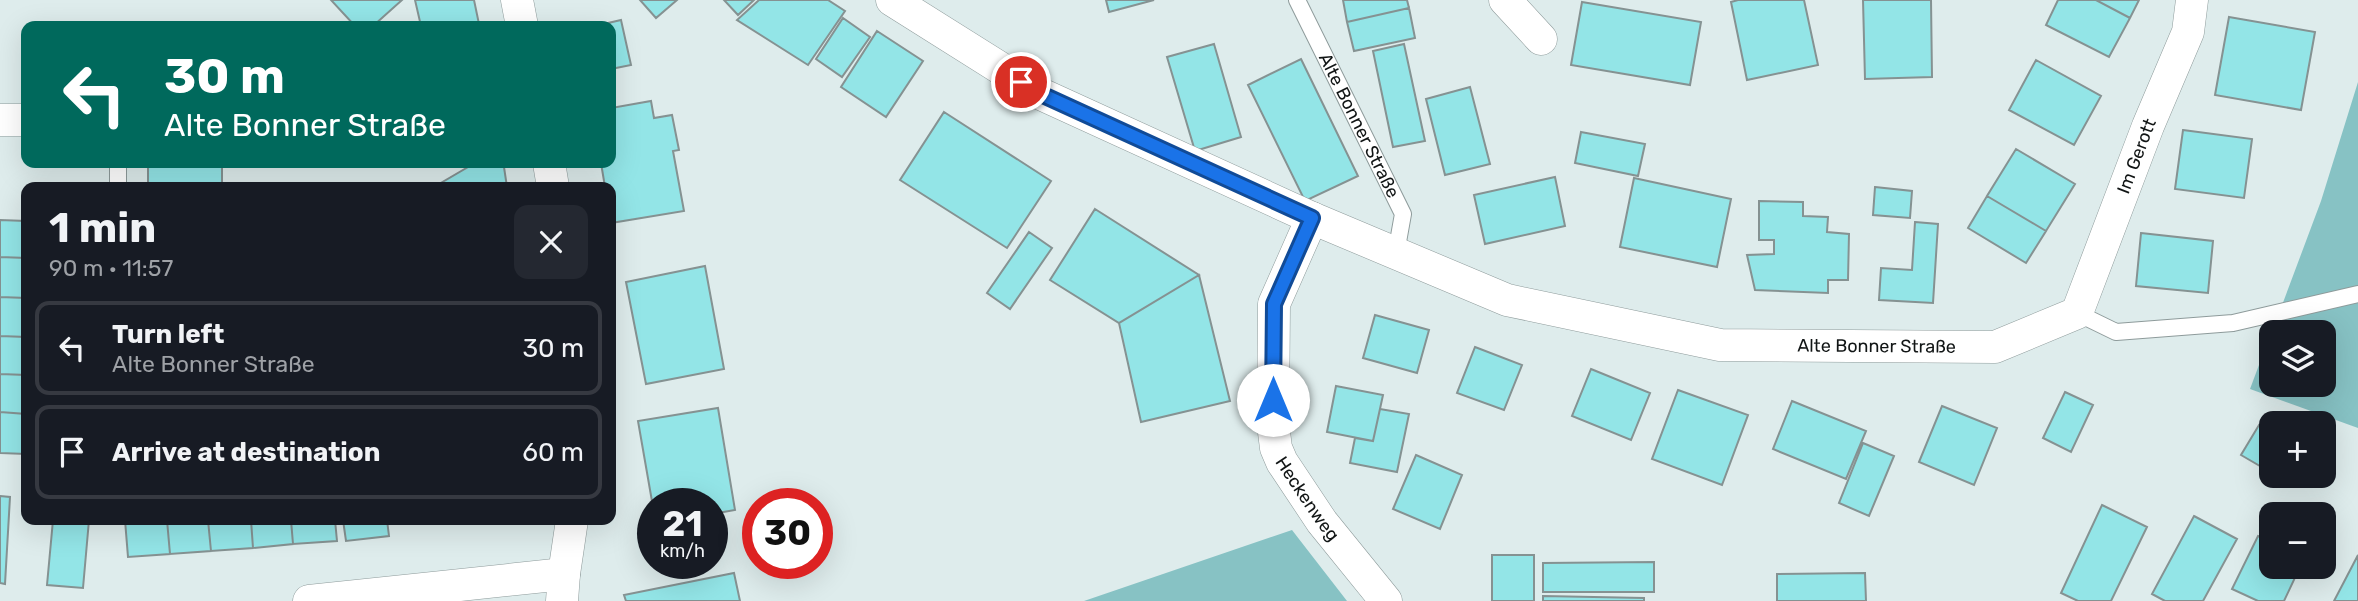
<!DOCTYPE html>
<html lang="en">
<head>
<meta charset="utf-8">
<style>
	:root { --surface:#171b24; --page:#242831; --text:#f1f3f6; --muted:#9ea1a6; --line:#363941 }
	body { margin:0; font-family:Rubik,sans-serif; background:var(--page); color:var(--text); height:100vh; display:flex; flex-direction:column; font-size:26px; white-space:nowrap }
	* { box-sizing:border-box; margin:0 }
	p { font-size:23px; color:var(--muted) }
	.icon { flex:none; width:38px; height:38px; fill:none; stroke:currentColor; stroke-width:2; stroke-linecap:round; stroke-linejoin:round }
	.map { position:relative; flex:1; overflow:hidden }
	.sheet { position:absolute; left:21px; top:182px; width:595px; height:343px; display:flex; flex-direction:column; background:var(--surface); border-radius:14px; box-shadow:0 7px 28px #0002 }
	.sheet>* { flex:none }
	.guide { position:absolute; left:21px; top:21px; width:595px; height:147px; border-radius:14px; box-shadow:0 7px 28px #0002; background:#00695c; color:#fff; overflow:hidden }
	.tools { position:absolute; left:2259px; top:320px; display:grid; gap:14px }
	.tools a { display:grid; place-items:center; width:77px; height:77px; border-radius:14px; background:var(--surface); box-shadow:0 7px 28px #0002; font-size:35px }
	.speed { position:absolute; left:637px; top:488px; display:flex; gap:14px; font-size:35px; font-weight:700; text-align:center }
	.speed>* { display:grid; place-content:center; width:91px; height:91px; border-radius:50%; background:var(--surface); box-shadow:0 7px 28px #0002; line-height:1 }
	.speed small { font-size:18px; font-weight:400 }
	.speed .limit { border:10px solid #d22; background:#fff; color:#111 }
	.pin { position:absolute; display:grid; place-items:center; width:60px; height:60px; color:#fff; margin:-30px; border:4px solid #fff; border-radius:50%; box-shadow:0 2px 7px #0007 }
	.me { position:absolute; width:77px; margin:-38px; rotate:0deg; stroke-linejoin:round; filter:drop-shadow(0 0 5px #0008) }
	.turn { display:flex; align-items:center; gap:24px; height:147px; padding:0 28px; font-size:32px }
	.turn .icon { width:91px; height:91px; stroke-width:2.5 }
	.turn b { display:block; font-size:49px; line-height:60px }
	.round { display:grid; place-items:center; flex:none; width:74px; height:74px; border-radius:14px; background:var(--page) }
	.summary { display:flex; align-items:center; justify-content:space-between; height:119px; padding:0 28px }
	h1 { font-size:42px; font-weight:700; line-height:52px }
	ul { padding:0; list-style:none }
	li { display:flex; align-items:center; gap:21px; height:94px; margin:0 14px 10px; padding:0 14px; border:4px solid var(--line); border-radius:14px }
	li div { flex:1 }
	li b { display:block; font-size:26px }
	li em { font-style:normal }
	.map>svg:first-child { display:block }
	.green { fill:#87c2c4 }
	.building { fill:#93e5e7; stroke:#859292; stroke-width:2 }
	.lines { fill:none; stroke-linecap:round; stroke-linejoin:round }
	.lane-casing { stroke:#8e9b9b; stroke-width:18 }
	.street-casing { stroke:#8e9b9b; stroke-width:33 }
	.lane { stroke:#fff; stroke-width:16 }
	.street { stroke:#fff; stroke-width:32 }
	.route-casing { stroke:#114b97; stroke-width:18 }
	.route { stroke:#1a73e8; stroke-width:12 }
	.labels { text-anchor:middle; stroke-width:5; stroke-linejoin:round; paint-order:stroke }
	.street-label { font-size:18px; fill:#111515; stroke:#fff }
</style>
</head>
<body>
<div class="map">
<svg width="2358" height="601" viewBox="0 0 2358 601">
	<rect width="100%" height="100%" fill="#deecec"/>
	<!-- green -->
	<path class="green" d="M2358,82V428L2250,389L2271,333L2272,385H2324V332H2272L2321,201Z
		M1292,530L1347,601H1084Z"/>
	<!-- building -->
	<path class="building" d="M331,0H402L373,26H355Z
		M415,0H474L479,24L421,26Z
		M640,0H677L656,18Z
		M724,0H754L738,15Z
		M759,0H828L845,11L808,65L737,20Z
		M1106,0H1154L1109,12Z
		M1343,0H1407L1409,8L1347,22Z
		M1738,0H1804L1818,65L1747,80L1731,2Z
		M1863,0H1931L1932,77L1865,79Z
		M2058,0H2096L2130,18L2109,57L2046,25Z
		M2096,0H2139L2130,18Z
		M1582,2L1701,22L1690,85L1571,65Z
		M1409,8L1415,38L1354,51L1347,22Z
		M2229,17L2315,32L2301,110L2215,95Z
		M843,18L870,37L842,77L816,59Z
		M621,20L631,65L611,69V26H595Z
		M877,31L923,61L886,117L841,87Z
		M1214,44L1241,137L1195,151L1167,57Z
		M1404,44L1425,141L1393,147L1373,51Z
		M1301,59L1358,176L1305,201L1248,85Z
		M2036,60L2101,96L2074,145L2009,110Z
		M1470,87L1490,164L1445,175L1426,99Z
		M651,101L654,118L672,115L679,150L673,151L684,211L611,223V187H605L601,163H611V108Z
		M944,112L1051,181L1007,248L900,180Z
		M2183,130L2252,139L2244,198L2175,189Z
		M1581,132L1645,144L1638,176L1575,163Z
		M2016,149L2075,184L2046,231L1987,196Z
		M148,163H222V187H148Z
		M475,163H498L504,167L507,187H434Z
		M1555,177L1565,226L1485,244L1474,195Z
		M1634,178L1731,199L1717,267L1620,247Z
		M1875,187L1912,191L1910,218L1873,215Z
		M1987,196L2046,231L2026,263L1968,228Z
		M1759,201L1803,202V216L1828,217L1827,232L1849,234L1848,280H1828V293L1755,290L1747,255L1774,254V240H1759Z
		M1095,209L1199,275L1119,323L1050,280Z
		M0,220L26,221V258L0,257Z
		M1915,222L1938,224L1933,303L1879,300L1881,268L1912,270Z
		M1029,232L1052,248L1010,309L987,293Z
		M2141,233L2213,241L2208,293L2136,286Z
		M0,257L26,258V298L0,297Z
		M705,266L724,369L646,384L626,282Z
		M1199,275L1230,401L1141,422L1119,323Z
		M0,297L26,298V337L0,336Z
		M1375,315L1429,330L1417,373L1363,358Z
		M0,336L26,337V375L0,374Z
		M1475,347L1522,365L1504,410L1457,393Z
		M1591,369L1650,393L1631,440L1572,416Z
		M0,374L26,375V414L0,412Z
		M1336,386L1383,395L1373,441L1327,432Z
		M1678,390L1748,415L1722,485L1652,459Z
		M2065,392L2093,405L2071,452L2043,438Z
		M1792,401L1866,431L1846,479L1773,449Z
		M1942,406L1997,428L1974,485L1919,462Z
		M718,408L735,510L712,514V504H653V507L638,421Z
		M1380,409L1409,414L1397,472L1350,463L1355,438L1373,441Z
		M0,412L26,414V454L0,453Z
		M2259,425L2272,432V473L2241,455Z
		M1863,443L1894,456L1869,516L1839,503Z
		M1416,455L1462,475L1440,529L1393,509Z
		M2277,476H2293L2289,483Z
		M0,496L10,497L5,584L0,583Z
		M2102,505L2147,527L2111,601H2078L2061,593Z
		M2194,516L2237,539L2203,601H2165L2152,594Z
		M53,520H89L83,588L47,585Z
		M125,520H167L170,554L128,557Z
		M167,520H208L211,551L170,554Z
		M208,520H251L253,548L211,551Z
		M251,520H291L293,544L253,548Z
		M291,520H335L337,541L293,544Z
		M343,520H387L389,536L346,541Z
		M2258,536L2272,543V567H2300L2284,601H2258L2232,589Z
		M1492,555H1534V601H1492Z
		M2358,555V601H2334Z
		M1654,562V592H1543V563Z
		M734,573L740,601H626L624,595Z
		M1865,573L1866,601H1777V574Z
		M1543,596L1644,598V601H1543Z"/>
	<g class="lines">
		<defs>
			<g id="lane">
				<path id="s1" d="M1297,0L1403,214L1396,253"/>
				<path d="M118,187V163"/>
				<path d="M2077,313L2116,332L2233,323L2358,294"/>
			</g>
			<g id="street">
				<path d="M517,0L522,26"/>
				<path id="s2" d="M892,0L1043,95L1312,218L1507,300L1720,345L1995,347L2077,313L2148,126L2188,32L2192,0"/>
				<path d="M1505,0L1541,39"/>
				<path d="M0,120H26"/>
				<path d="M549,163L553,187"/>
				<path id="s3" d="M1312,218L1274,304L1273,424L1276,448L1282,462L1322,522L1386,601"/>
				<path d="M309,601L564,574"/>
				<path d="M562,601L564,574L572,520"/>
			</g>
		</defs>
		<!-- lane casing -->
		<use href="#lane" class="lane-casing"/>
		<!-- street casing -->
		<use href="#street" class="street-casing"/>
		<!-- lane -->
		<use href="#lane" class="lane"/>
		<!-- street -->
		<use href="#street" class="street"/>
	</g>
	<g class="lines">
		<defs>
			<path id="route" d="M1021,82L1043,95L1312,218L1274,304L1273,400"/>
		</defs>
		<!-- route casing -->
		<use href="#route" class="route-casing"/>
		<!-- route -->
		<use href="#route" class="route"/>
	</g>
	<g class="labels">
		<!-- street labels -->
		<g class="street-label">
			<text dy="6" stroke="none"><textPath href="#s1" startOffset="140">Alte Bonner Straße</textPath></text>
			<text dy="6" stroke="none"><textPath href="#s2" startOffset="1435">Im Gerott</textPath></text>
			<text dy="6" stroke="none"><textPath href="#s2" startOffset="1060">Alte Bonner Straße</textPath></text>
			<text dy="6" stroke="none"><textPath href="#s3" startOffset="298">Heckenweg</textPath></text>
		</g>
	</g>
</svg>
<div class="tools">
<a><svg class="icon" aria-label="layers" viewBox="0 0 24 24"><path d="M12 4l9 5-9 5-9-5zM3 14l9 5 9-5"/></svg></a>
<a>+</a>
<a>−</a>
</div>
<div class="speed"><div>21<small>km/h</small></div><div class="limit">30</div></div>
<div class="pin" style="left:1021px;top:82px;background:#d93025"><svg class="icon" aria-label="arrive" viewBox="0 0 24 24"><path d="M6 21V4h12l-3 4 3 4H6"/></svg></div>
<svg class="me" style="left:1273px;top:400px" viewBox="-20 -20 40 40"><circle r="19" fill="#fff"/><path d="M0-13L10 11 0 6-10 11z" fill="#1a73e8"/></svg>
<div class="guide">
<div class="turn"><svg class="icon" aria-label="left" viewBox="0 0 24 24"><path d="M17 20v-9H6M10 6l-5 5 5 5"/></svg><div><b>30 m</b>Alte Bonner Straße</div></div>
</div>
<section class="sheet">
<div class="summary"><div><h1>1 min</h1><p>90 m · 11:57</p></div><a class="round"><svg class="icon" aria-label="close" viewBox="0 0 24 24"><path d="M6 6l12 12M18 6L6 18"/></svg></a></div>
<ul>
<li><svg class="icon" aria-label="left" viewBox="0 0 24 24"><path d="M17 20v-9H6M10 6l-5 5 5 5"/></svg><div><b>Turn left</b><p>Alte Bonner Straße</p></div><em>30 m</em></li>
<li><svg class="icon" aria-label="arrive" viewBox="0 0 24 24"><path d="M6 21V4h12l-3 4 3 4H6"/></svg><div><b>Arrive at destination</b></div><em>60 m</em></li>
</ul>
</section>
</div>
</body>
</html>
